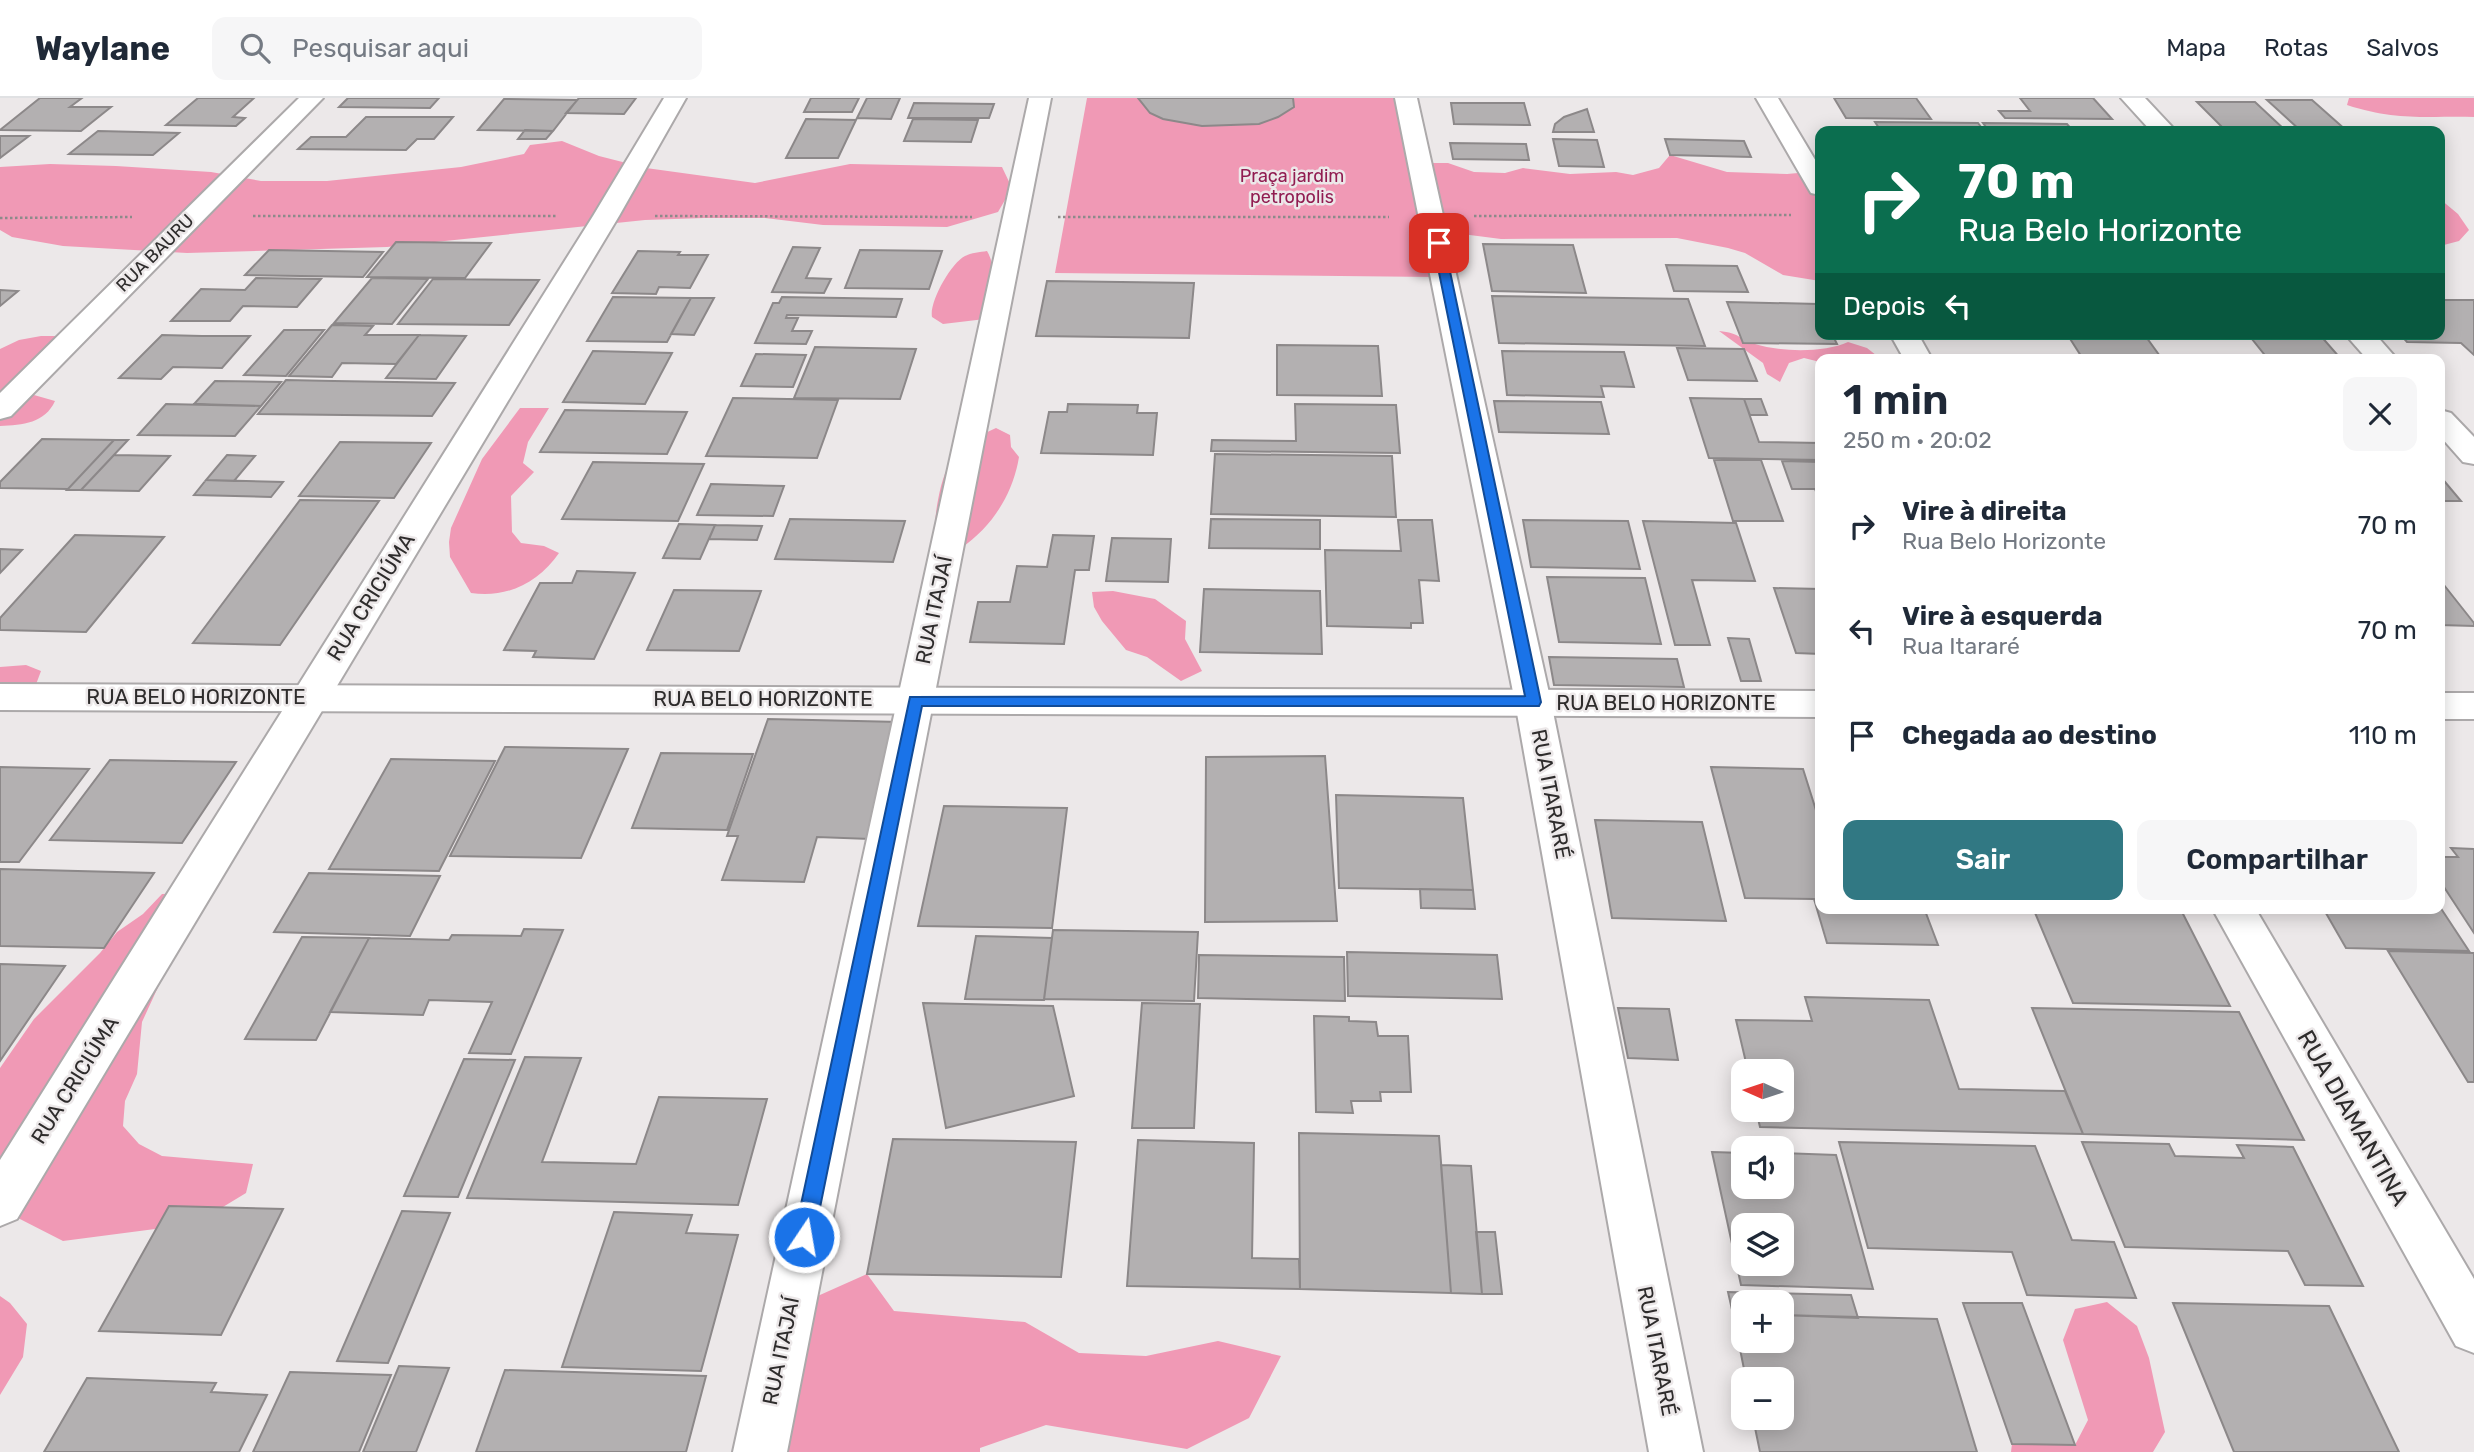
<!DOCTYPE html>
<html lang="pt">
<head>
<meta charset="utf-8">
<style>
	:root { --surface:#fff; --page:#f6f6f7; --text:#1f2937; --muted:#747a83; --line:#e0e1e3; --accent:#317883 }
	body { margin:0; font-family:Rubik,sans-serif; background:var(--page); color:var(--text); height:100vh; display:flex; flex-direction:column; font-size:26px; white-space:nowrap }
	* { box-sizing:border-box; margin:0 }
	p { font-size:23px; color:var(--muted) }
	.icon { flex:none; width:38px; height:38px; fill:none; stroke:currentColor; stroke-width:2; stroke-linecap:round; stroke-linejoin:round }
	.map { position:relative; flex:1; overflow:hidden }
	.panel { position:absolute; left:1815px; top:256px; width:630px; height:560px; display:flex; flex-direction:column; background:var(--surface); border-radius:14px; box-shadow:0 4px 18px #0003 }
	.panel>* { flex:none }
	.hud { position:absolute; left:1815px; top:28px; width:630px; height:214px; border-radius:14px; box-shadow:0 4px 18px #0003; background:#0b6e4f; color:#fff; overflow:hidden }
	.needle { width:46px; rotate:273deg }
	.fabs { position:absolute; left:1731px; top:961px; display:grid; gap:14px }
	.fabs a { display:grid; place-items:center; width:63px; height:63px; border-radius:14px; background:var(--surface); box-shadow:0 4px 18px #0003; font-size:35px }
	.pin { position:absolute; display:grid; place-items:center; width:60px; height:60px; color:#fff; margin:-30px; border-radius:14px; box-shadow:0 4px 10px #0006 }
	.me { position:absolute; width:77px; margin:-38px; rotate:12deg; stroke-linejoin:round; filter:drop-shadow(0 0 5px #0008) }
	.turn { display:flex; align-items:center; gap:24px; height:147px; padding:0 28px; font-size:32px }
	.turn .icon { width:91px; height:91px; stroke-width:2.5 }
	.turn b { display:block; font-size:49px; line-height:60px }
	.then { display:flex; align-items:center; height:66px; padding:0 28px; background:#0003; gap:14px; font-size:26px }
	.round { display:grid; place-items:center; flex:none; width:74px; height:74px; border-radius:14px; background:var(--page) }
	.summary { display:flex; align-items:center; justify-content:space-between; height:119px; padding:0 28px }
	h1 { font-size:42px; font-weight:600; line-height:52px }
	.button { display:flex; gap:14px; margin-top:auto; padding:14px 28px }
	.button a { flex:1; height:80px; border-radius:14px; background:var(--accent); color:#fff; font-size:28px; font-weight:600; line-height:80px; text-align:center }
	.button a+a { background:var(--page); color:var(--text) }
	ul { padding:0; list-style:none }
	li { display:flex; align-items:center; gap:21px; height:105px; padding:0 28px }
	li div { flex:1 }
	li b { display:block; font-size:26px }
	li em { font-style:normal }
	header { display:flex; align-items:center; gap:42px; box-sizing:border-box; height:98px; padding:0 35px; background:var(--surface); border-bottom:2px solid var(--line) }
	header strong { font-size:33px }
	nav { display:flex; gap:38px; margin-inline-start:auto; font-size:24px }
	.search { width:490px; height:63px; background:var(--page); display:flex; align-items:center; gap:18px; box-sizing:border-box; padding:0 24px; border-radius:14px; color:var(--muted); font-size:26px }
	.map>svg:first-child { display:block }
	.green { fill:#f099b5 }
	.building { fill:#b3b0b1; stroke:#8c8889; stroke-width:2; fill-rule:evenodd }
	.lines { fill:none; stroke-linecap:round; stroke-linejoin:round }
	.minor-casing { stroke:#aca9aa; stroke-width:4 }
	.tertiary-casing { stroke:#aca9aa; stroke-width:4 }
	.path { stroke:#8d8a8a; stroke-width:2.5; stroke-dasharray:2.5 2.5; stroke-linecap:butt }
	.minor { fill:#fff; fill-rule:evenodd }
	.tertiary { fill:#fff; fill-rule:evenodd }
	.route { fill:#1a73e8; stroke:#114b97; stroke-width:2 }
	.labels { text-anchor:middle; stroke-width:5; stroke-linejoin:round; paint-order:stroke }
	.far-park-label { font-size:18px; fill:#911c51; stroke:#ece8e9 }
	.far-street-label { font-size:18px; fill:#2e2c2c; stroke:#ece8e9 }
	.street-label { font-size:21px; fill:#2e2c2c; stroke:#ece8e9 }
	.near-street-label { font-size:24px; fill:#2e2c2c; stroke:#ece8e9 }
</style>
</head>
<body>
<header>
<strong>Waylane</strong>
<div class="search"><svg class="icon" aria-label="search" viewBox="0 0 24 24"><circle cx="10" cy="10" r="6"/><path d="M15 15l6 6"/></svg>Pesquisar aqui</div>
<nav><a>Mapa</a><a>Rotas</a><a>Salvos</a></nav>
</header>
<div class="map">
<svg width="2474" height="1354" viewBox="0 0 2474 1354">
	<rect width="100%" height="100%" fill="#ece8e9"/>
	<!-- green -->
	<path class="green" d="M1087,0H1409L1434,179L1055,175Z
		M2349,0H2474V19C2424,18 2396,23 2347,7Z
		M562,43L599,58L646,70L755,85L850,66L1002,69L1012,90L998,114L947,129L823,127L765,120H704L645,122L387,149L187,155L63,148L12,139L0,132V69L50,66L116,68L211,74L261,83H327L461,69L524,56L530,47Z
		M1670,57L1727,74L1787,76L1820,73V114L1817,115L1820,126V183L1783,177L1745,155L1728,150L1677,140L1501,141L1462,136L1443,116L1430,72L1433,65H1448L1474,74L1505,75L1523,70L1570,76L1616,74L1633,77L1659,70Z
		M2440,101L2458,116L2469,132L2459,143L2440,148Z
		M987,153C999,173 991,200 985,221L943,226L932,219C929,204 951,165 965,158C971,155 980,154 987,153Z
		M1719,233C1741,235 1738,241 1755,246C1780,254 1824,255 1848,244L1867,250L1881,261H1820V264L1804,260L1789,265L1780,284L1767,276L1763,265Z
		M41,238H59L34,287V297L55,303C45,325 23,327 0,328V251L19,242Z
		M520,310H549L528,344L523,365L534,374L511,398L512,434L521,445L544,448L559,455C538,485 508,500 471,495L450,459L449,444L451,430L482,361Z
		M996,330L1010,337L1011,349L1019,359C1013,396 992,429 961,450L938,445C934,430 935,418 938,402C946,361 957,348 996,330Z
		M1113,493L1155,501L1186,523L1185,541L1202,573L1181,583L1147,559L1126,552L1102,523L1094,509L1092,494Z
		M26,567L41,573L35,589L0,604V569Z
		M191,795L182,837L142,924L137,976L125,1003L123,1028L139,1046L162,1058L253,1066L246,1095L213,1115L178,1128L63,1143L16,1119L0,1100V970L34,921L100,855L117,834L143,816L162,796Z
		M867,1176L894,1213L1025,1224L1079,1255L1146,1258L1218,1243L1281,1258L1249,1320L1187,1351L1046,1327L980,1350V1354H763L802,1205Z
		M0,1198L10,1205L27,1226L23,1259L0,1297Z
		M2107,1204L2137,1228L2149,1260L2165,1334L2153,1354H2011L2012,1346L2075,1347L2088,1322L2063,1242L2075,1211Z"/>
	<!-- building -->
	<path class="building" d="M40,0H82L70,9H111L81,33L0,32Z
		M198,0H254L233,19L245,20L236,28L166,27Z
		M348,0H439L430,10L339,9Z
		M579,0H636L624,16L566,15Z
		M811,0H859L852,14H804Z
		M867,0H900L891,21L857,20Z
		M1138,0H1293L1294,9L1278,19L1259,26L1202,28L1163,21L1150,15Z
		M1834,0H1916L1931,21L1846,20Z
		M2020,0H2093L2112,21L2005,20L1999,13H2030Z
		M504,1L577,2L553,33L478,32Z
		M2267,2H2312L2347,33H2301Z
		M2197,4H2255L2286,33H2226Z
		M914,5L994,6L989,20H908Z
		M1451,5H1524L1530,27L1454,26Z
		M1587,11L1594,34H1553L1555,26L1564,19Z
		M366,19H453L434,41H417L406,52L298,51L311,39H346Z
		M806,21L856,22L838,60H786Z
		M913,21L978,22L971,44L904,43Z
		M1875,24L1978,25L1984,33H1881Z
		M1983,25L2067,26L2073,33H1989Z
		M525,32L553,33L546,41H518Z
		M98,33L179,35L153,57L69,56Z
		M0,38H29L0,60Z
		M1553,41L1597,42L1604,69L1559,68Z
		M1665,41L1744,43L1751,59L1670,57Z
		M1450,45L1526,46L1529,62L1453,61Z
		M396,144L491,145L465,180L367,179Z
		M1483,146L1573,147L1586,195L1492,193Z
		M793,149L820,150L806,180L831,181L824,195L772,194Z
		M269,152L383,154L363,179L245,177Z
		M860,152L942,153L929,191L845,190Z
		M638,153L680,154L678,157H708L690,190L659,189L656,196L612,195Z
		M1666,167L1737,168L1748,194L1674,193Z
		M256,180L321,181L297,209L243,208L230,223H171L201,191L245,192Z
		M372,180L428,181L392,226L334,225Z
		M433,181L539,182L509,227L398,226Z
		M1047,183L1194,185L1189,240L1036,238Z
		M0,192L18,193L0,208Z
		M1492,198L1688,201L1705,248L1499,245Z
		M613,199L691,200L667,244L587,243Z
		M782,199L902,201L896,219L787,217L786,220H798L792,233H812L806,246L755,245L773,205H779Z
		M691,200H714L694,237L671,236Z
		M2440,202H2474V257L2461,245L2407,244L2400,236H2440Z
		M1727,204L1818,206L1820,236H1832L1837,246L1743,245Z
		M332,227L373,228L365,237H419L396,266L342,265L332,279L289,278Z
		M284,232H324L286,278L244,277Z
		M2067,236H2144L2162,261H2083Z
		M2248,236L2320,237L2341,261H2268Z
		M162,237L202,238H250L222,270L173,269L161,281L119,280Z
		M419,237L466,238L436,281L386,280Z
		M1277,247L1378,248L1382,298L1277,297Z
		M815,249L916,251L900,301L794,300Z
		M1677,250L1744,251L1757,283L1688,282Z
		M593,253L672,255L645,306L563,304Z
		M1502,253L1624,254L1634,289L1601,288L1604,299L1507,297Z
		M756,256L806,257L793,289L741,288Z
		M286,282L334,283L455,285L432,318L258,316Z
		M215,283L281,284L261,308L194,306Z
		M733,300L838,302L817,360L706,358Z
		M1690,300L1744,301L1759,344L1820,345V362L1709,360Z
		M1744,301H1761L1767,317H1750Z
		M1494,303L1601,304L1609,336L1499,334Z
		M166,306L261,308L235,338L138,337Z
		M1068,306L1138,307L1137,315H1157L1153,357L1041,355L1049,314H1067Z
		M1295,306L1396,307L1400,355L1211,353L1212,342L1296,343Z
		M565,312L687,314L667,356L540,354Z
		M42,341L114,342L68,391L0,390V384Z
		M114,342H128L81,392H67Z
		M340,344L431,345L394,400L299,398Z
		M1215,356L1392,358L1396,419L1211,416Z
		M114,357L170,358L139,393L81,392Z
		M227,357L255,358L234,383L206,382Z
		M1714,362H1761L1783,423H1733Z
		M1782,363L1820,364V404L1815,391H1792Z
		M593,364L704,366L678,423L562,421Z
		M2440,378L2461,403H2440Z
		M206,382L283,384L271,399L194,397Z
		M711,386L784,388L773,418L697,417Z
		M300,402L379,403L280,547L193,545Z
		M790,421L905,423L893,464L775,461Z
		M1211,421L1320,422V451L1209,450Z
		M1398,422H1432L1439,483L1419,482L1423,525H1411V530L1327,528L1325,452L1401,453Z
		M1523,422L1628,423L1640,471L1531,469Z
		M1643,423L1736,425L1755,483L1692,482L1710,547H1675Z
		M679,426L715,427L700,461L663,460Z
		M715,427L762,428L757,442L709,441Z
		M75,437L164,439L86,534L0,532V520Z
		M1053,437L1094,438L1089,472H1075L1064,546L970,544L978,504H1010L1017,468L1047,469Z
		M1112,440L1171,441L1168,484L1106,483Z
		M0,451L22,452L0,475Z
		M577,473L635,475L594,561L533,559L536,553L504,552L540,485H572Z
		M1547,479L1645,480L1661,546L1559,544Z
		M2440,482L2474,525V528L2440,527Z
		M1774,490L1820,491V556L1796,555Z
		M1204,491L1320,493L1322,556L1200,554Z
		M674,492L761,493L739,553L647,552Z
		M1728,540L1749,541L1761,583H1741Z
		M1549,559L1677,561L1684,589L1554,587Z
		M768,621L900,624L870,741L817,739L804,784L722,782L738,738H727Z
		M505,649L628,651L581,760L450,758Z
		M661,655L753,656L727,732L632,730Z
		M1325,658L1337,823L1205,824L1206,659Z
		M391,661L495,663L439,773L329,771Z
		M110,662L236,664L182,745L50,742Z
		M0,669L89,671L19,764H0Z
		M1711,669L1803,671L1820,725V810H1924L1938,847L1827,845L1814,801L1745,800Z
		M1336,697L1463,700L1473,792L1339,790Z
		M944,708L1067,710L1052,830L918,828Z
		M1595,722L1702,724L1726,823L1612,820Z
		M2451,750L2474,751V835L2440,783V759H2458Z
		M0,771L154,775L104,850L0,848Z
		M309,775L440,778L410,838L274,834Z
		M1420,791L1473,792L1475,811L1421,810Z
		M2440,809L2469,853L2346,850L2323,810Z
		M2033,810H2180L2230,908L2073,905Z
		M524,831L563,832L511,956L469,955L492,904L429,902L423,917L330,914L369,840L449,842L452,837L521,838Z
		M1053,832L1198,834L1194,903L1044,901Z
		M976,838L1052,840L1044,902L965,901Z
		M302,839L369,840L316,942L245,941Z
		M2388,853L2474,855V984H2468Z
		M1347,854L1497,857L1502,901L1348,898Z
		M1199,857L1344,859L1345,903L1198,900Z
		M0,866L65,868L0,963Z
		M1805,899L1929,902L1959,991L2065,993L2083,1036L1760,1029L1756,1012H1782V973H1748L1736,922L1812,923Z
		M923,905L1053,908L1074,998L946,1030Z
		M1142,905L1200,906L1194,1030H1132Z
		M1618,910L1669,911L1678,962L1628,960Z
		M2032,910L2239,914L2304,1042L2083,1036Z
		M1314,918L1349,919V923L1376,924L1378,938H1408L1411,994H1380L1381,1003H1351L1353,1015L1316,1014Z
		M525,959L581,960L542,1064L636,1066L659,999L767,1001L738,1107L467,1100Z
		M464,961L515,962L458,1099L404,1098Z
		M1299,1035L1439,1038L1451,1195L1300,1191Z
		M893,1041L1076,1044L1061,1179L867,1176Z
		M1138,1042L1254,1045L1252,1160L1299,1161L1300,1191L1127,1188Z
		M1839,1044L2035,1048L2072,1142L2114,1144L2136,1200L2027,1197L2012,1154L1868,1150Z
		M2082,1044L2169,1046L2175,1058L2244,1060L2237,1047L2293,1049L2363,1188L2305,1187L2288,1153L2125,1149Z
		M1712,1054L1743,1055V1088H1782V1055L1836,1057L1873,1191L1741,1187ZM1743,1127H1782V1166H1743Z
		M1441,1067L1471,1068L1482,1196L1451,1195Z
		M169,1108L283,1111L221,1237L99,1233Z
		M402,1113L450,1115L388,1265L337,1263Z
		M614,1114L692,1117L686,1135L738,1137L701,1273L562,1269Z
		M1476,1134H1495L1502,1196H1482Z
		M1728,1194L1851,1197L1858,1220L1782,1217V1204H1743V1216H1733Z
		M1963,1205H2022L2075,1347L2012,1346Z
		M2173,1205L2329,1208L2399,1354H2234Z
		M1733,1216H1743V1242H1782V1217L1937,1221L1977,1354H1760L1753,1320H1782V1281H1746Z
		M399,1268L449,1270L416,1354H363Z
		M505,1272L706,1278L686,1354H476Z
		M290,1274L391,1277L359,1354H253Z
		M87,1280L216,1285L211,1294L267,1297L239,1354H44Z"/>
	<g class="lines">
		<defs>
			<path id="minor" d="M299,0H323L11,318L0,321V295Z
				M664,0H686L619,118L17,1121L0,1128V1062L593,118Z
				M1029,0H1051L787,1354H733Z
				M1395,0H1417L1551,604L1703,1354H1649L1515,604Z
				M1756,0H1778L1820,70V97L1811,95L1808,90Z
				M2121,0H2145L2176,33H2151Z
				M1890,236H1918L1932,261H1904Z
				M2345,236H2375L2397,261H2367Z
				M2440,312L2451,315L2474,339V366L2463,364L2440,338Z
				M2212,810H2255L2474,1181V1255L2456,1248Z"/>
			<path id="tertiary" d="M0,586L1820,593V619L0,612Z
				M2440,595H2474V621H2440Z"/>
		</defs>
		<!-- minor casing -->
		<use href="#minor" class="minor-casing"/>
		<!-- tertiary casing -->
		<use href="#tertiary" class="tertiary-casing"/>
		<!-- path -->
		<path class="path" d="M253,118H556
			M655,118L972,119
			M1474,118L1791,117
			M1058,119H1389
			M0,120L132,119"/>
		<!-- minor -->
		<use href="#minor" class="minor"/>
		<!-- tertiary -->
		<use href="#tertiary" class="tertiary"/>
	</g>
	<!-- route -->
	<path class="route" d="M1439,142L1444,145L1541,604L1539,608H922L814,1139L811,1146L804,1149L797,1146L794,1139L910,599L1525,598L1433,145Z"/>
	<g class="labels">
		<!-- far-park labels -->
		<g class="far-park-label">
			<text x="1292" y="84">Praça jardim<tspan x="1292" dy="21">petropolis</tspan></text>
		</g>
		<!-- far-street labels -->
		<g class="far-street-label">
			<text transform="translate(155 155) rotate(-45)" y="6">RUA BAURU</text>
		</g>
		<!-- street labels -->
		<g class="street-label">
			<text transform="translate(371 499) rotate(-58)" y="7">RUA CRICIÚMA</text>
			<text transform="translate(934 512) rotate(-78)" y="7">RUA ITAJAÍ</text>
			<text x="196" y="606">RUA BELO HORIZONTE</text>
			<text x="763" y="608">RUA BELO HORIZONTE</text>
			<text x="1666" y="612">RUA BELO HORIZONTE</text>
			<text transform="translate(1551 696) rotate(79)" y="7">RUA ITARARÉ</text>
			<text transform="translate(75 982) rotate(-58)" y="7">RUA CRICIÚMA</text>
			<text transform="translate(781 1253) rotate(-78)" y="7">RUA ITAJAÍ</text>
			<text transform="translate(1657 1253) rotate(79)" y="7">RUA ITARARÉ</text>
		</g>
		<!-- near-street labels -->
		<g class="near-street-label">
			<text transform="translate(2353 1020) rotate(60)" y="8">RUA DIAMANTINA</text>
		</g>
	</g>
</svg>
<div class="fabs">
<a><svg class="needle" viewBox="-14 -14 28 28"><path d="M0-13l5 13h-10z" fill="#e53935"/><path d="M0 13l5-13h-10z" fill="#747a83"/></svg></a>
<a><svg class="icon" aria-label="sound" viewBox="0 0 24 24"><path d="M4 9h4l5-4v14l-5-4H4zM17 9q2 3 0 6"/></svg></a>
<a><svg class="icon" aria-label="layers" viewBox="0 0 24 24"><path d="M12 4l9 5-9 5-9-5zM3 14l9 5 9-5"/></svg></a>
<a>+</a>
<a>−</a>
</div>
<div class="pin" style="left:1439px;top:145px;background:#d93025"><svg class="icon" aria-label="arrive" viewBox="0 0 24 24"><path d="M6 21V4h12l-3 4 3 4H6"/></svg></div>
<svg class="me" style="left:804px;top:1139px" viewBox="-20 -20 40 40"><circle r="17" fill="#1a73e8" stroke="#fff" stroke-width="3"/><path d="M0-11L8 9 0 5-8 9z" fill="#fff"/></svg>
<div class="hud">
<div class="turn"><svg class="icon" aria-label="right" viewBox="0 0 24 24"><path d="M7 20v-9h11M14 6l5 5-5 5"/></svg><div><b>70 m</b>Rua Belo Horizonte</div></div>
<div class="then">Depois<svg class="icon" aria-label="left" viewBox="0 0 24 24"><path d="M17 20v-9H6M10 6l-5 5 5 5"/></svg></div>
</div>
<section class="panel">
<div class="summary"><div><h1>1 min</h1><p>250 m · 20:02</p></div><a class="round"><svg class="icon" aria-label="close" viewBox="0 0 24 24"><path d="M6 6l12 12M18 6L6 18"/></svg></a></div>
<ul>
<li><svg class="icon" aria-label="right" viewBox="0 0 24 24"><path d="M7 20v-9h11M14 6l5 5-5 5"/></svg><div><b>Vire à direita</b><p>Rua Belo Horizonte</p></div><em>70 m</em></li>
<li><svg class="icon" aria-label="left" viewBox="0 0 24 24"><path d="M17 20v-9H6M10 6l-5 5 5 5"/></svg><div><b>Vire à esquerda</b><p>Rua Itararé</p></div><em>70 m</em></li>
<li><svg class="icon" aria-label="arrive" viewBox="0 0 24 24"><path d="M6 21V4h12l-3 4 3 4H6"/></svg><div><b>Chegada ao destino</b></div><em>110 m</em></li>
</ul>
<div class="button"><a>Sair</a><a>Compartilhar</a></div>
</section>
</div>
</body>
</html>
